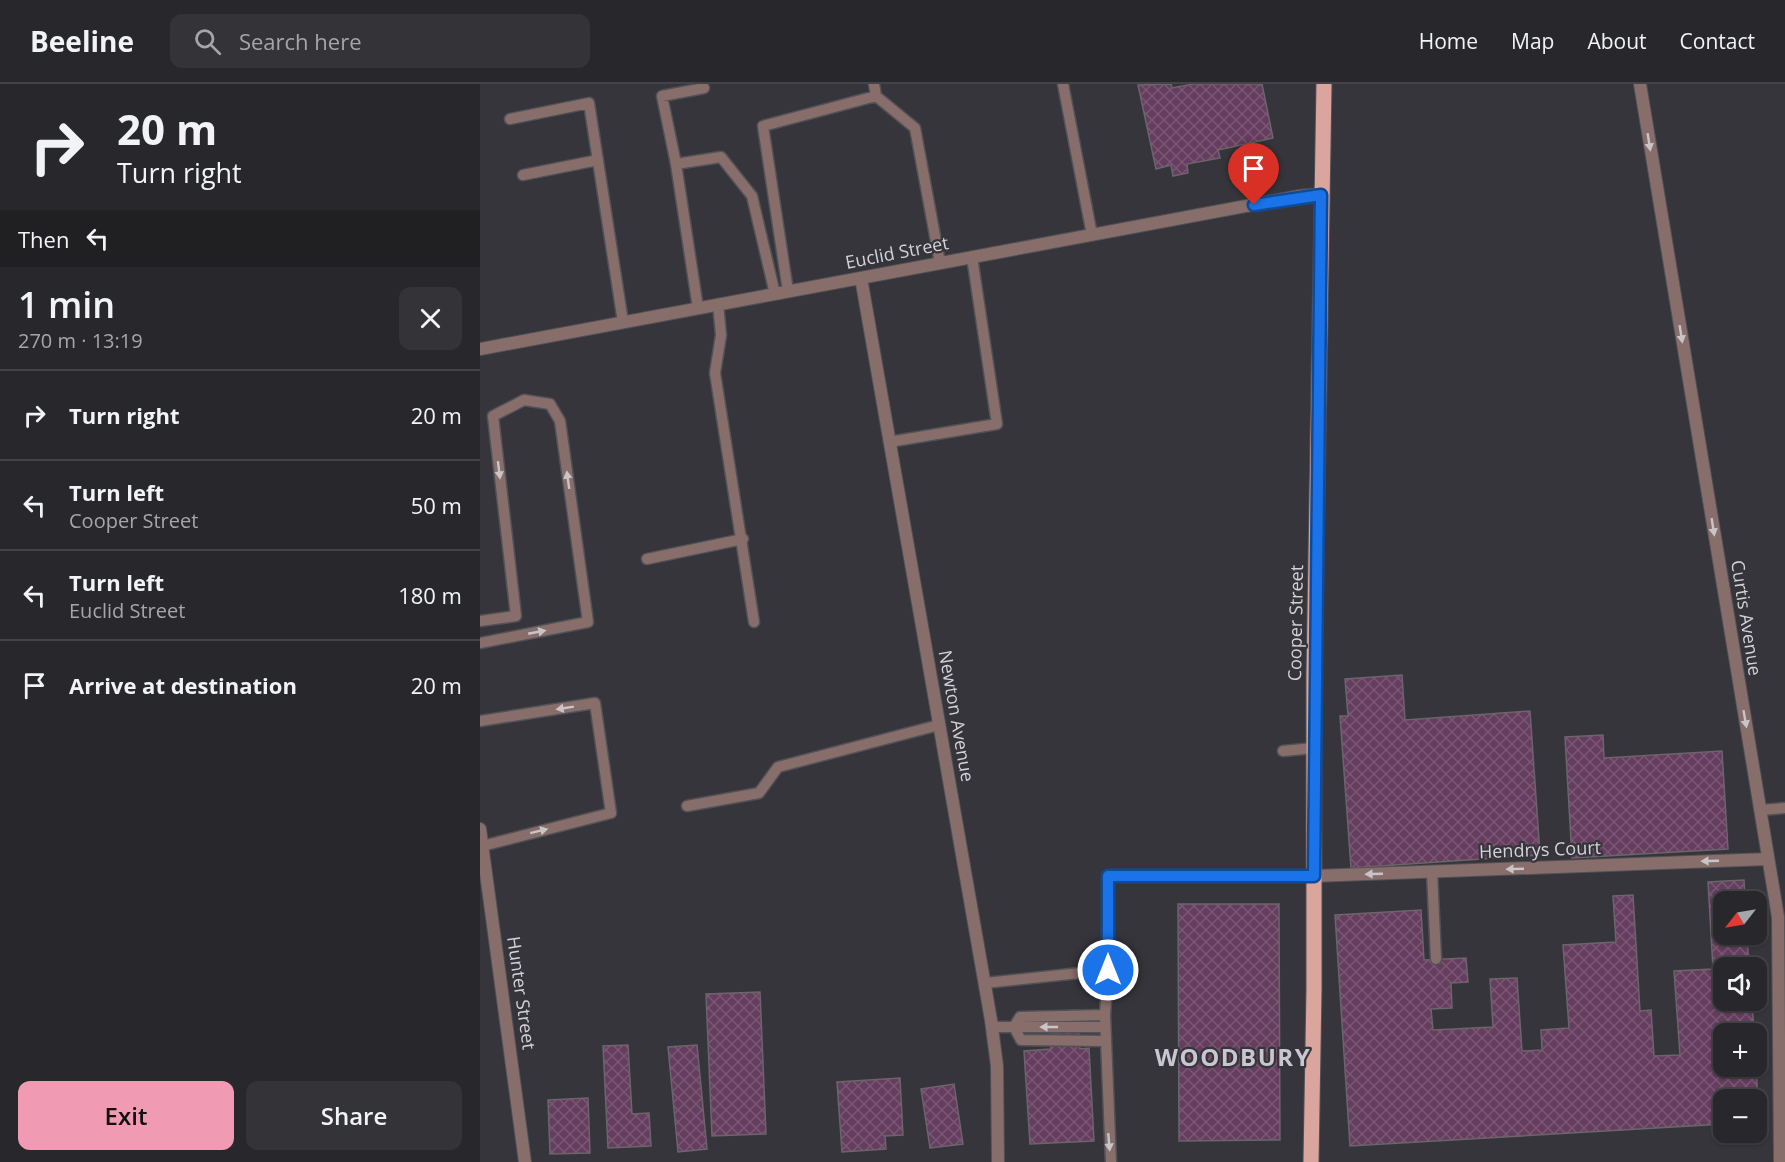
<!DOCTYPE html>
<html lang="en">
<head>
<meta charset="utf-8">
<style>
	:root { --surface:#28282c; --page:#343438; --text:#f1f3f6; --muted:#a5a6a9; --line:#444448; --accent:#f09ab4 }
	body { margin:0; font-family:"Open Sans",sans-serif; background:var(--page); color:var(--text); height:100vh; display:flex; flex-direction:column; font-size:22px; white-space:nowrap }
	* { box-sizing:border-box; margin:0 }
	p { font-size:20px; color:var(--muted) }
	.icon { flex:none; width:33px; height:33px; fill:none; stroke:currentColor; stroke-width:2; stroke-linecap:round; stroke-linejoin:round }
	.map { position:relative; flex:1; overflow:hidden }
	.drawer { display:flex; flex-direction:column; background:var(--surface); width:480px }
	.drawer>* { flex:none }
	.guide { background:#28282c; color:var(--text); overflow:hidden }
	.needle { width:39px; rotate:239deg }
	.fabs { position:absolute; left:1233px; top:807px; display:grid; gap:12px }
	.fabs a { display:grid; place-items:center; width:54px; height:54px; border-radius:12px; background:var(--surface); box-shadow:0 2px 4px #0004,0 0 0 2px var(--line); font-size:30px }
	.pin { position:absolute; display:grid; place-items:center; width:51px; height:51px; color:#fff; margin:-62px -26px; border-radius:50% 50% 50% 0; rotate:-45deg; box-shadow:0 0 6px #0007 }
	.pin .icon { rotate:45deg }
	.me { position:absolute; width:66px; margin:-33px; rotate:0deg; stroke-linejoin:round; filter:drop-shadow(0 0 4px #0008) }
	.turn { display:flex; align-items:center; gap:21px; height:126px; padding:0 18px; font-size:27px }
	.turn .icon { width:78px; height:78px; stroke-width:2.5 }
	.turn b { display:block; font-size:42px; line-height:51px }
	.then { display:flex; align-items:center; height:57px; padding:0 18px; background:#0003; gap:12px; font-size:22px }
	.round { display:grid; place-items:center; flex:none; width:63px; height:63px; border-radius:12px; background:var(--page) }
	.summary { display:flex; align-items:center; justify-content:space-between; height:102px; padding:0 18px }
	h1 { font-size:36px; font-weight:600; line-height:45px }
	.button { display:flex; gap:12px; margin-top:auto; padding:12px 18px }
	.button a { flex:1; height:69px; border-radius:12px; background:var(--accent); color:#111; font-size:24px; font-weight:600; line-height:69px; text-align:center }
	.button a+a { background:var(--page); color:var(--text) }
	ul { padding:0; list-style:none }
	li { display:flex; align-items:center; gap:18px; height:90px; padding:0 18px; border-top:2px solid var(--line) }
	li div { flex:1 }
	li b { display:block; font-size:22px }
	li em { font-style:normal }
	header { display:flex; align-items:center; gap:36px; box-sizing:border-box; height:84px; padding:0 30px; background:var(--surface); border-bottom:2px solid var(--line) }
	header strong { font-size:28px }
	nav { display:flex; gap:33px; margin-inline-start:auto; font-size:21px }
	.search { width:420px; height:54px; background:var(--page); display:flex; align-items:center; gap:15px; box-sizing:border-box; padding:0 21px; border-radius:12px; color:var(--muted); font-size:22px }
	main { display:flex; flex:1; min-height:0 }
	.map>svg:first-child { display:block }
	.building { fill:url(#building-cross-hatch); stroke:#6c656a; stroke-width:1.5 }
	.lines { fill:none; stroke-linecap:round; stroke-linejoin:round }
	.lane-casing { stroke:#525157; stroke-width:13 }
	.street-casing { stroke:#525157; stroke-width:14 }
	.primary-casing { stroke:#525157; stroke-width:17 }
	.lane { stroke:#886e6a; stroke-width:10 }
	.street { stroke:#886e6a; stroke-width:12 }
	.primary { stroke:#d9a59d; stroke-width:15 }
	.oneway { fill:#c8c4c7 }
	.route-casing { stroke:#114b97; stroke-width:15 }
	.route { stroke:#1a73e8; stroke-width:10 }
	.labels { text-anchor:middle; stroke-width:4.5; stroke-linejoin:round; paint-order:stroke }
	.street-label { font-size:18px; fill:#d3d3d7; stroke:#36353b }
	.district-label { font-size:24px; font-weight:bold; letter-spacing:1.5px; fill:#c8c7d0; stroke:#36353b }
</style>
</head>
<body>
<header>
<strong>Beeline</strong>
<div class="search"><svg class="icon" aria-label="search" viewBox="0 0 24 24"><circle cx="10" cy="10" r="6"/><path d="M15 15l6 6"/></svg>Search here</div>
<nav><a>Home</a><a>Map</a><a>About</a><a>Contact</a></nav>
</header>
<main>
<section class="drawer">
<div class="guide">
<div class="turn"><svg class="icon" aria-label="right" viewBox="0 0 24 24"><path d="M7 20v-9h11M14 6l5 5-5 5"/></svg><div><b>20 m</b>Turn right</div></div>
<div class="then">Then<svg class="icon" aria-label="left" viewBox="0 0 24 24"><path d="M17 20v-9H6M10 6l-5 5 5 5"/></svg></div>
</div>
<div class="summary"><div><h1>1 min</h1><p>270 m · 13:19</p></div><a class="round"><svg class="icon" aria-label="close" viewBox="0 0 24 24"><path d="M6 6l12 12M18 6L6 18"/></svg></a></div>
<ul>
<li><svg class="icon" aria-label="right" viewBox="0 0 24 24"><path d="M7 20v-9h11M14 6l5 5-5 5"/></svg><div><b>Turn right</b></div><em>20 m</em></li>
<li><svg class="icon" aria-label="left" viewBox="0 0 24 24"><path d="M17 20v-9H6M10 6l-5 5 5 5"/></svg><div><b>Turn left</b><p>Cooper Street</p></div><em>50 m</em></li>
<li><svg class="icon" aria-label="left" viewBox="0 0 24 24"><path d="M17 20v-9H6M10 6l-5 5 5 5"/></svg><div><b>Turn left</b><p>Euclid Street</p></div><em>180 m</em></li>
<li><svg class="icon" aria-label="arrive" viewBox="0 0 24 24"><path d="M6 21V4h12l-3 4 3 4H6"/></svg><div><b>Arrive at destination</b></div><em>20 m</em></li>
</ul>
<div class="button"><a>Exit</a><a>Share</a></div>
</section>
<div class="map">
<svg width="1305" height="1078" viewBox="0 0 1305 1078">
	<defs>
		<pattern id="building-cross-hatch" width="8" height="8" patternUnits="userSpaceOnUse" patternTransform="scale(1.5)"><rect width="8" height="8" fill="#653d5e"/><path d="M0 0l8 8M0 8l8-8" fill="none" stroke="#7a5874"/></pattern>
	</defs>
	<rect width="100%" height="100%" fill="#36353b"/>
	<!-- building -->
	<path class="building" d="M691,0L692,4L713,0H782L793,54L738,66L740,74L707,80L708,89L693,92L691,81L676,85L658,1Z
		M922,591L925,636L1050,627L1060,771L871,784L860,632H868L865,595Z
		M1123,651L1124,674L1242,667L1248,765L1092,774L1085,653Z
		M1264,796L1265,818H1244V850H1267L1269,884H1244V916H1272L1274,950H1244V982H1276L1279,1038H1276V1016H1244V1040L870,1062L855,831L941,826L944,876L986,874L988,898L971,899L972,924L951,925L953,946L1013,943L1010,895L1037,894L1042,967L1062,966L1061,946L1089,944L1083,861L1136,858L1133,812L1153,811L1160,927L1171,926L1174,972L1200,971L1194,887L1233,885L1228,798Z
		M698,820H799L800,1056L699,1057Z
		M280,908L286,1050L232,1052L226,910Z
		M597,926L600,965L609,964L614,1057L550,1060L544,967L571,965L569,928Z
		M148,961L152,1030L169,1029L171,1062L128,1064L123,962Z
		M217,961L227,1065L198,1068L188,963Z
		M420,994L423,1051L405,1052L406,1065L362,1068L357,998Z
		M474,1000L483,1060L450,1064L441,1005Z
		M108,1014L110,1069L70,1070L68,1016Z"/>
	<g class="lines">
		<defs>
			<path id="lane" d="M583,0L612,151
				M396,12L435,44L460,179
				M30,35L109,19L143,238
				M196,80L182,12L224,4
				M43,91L118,76
				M308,207L283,42L396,12L394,0
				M238,220L241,251L235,289L274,538
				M218,224L196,80L241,73L272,112L295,210
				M409,358L517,340L492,173
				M167,475L263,455
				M0,537L36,532L13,332L44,316L70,320L80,337L108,538L0,559
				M0,637L115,619L131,729L2,762
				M803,667L834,664
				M207,722L279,709L298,683L459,641
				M1280,726L1305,724
				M952,788L956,875
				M628,886L625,931L631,1078
				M505,899L628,886V792H834
				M625,931L540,933L534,943L541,956L626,957
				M512,943H625"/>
			<path id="street" d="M1160,0L1298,833L1300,1078
				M381,194L511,936L517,982L518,1078
				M0,265L820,112L841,110
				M0,745L45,1078
				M834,792L1288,775"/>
			<path id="primary" d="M831,1078L834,905V593L844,0"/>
		</defs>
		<!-- lane casing -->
		<use href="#lane" class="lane-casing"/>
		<!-- street casing -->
		<use href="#street" class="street-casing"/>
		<!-- primary casing -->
		<use href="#primary" class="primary-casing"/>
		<!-- lane -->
		<use href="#lane" class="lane"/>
		<!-- street -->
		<use href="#street" class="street"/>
		<!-- primary -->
		<use href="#primary" class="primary"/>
	</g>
	<!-- one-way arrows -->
	<defs><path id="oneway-solid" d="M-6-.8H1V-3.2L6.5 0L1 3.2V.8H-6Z" transform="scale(1.5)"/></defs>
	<g class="oneway">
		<use href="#oneway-solid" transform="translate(1169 58) rotate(81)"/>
		<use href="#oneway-solid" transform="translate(1201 250) rotate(81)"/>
		<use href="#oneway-solid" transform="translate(19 386) rotate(83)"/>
		<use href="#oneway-solid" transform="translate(88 396) rotate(-98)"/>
		<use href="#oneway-solid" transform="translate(1233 443) rotate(81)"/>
		<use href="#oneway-solid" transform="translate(57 548) rotate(-11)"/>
		<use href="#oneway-solid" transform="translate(85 624) rotate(171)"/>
		<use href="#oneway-solid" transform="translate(1265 635) rotate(80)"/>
		<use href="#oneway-solid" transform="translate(59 747) rotate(-14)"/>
		<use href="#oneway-solid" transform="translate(1230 777) rotate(178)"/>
		<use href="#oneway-solid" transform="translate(1035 785) rotate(178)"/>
		<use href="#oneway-solid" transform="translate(894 790) rotate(178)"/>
		<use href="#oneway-solid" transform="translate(569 943) rotate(180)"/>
		<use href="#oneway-solid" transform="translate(629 1058) rotate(85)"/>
	</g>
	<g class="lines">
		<defs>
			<path id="route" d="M628,886V792H834L841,111L774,121"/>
		</defs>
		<!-- route casing -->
		<use href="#route" class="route-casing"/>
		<!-- route -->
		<use href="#route" class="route"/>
	</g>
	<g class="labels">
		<!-- street labels -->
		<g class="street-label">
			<text transform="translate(417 169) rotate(-11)" y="6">Euclid Street</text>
			<text transform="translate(1266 534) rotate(81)" y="6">Curtis Avenue</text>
			<text transform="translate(816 539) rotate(-89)" y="6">Cooper Street</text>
			<text transform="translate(476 632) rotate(80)" y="6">Newton Avenue</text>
			<text transform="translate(1060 766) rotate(-2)" y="6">Hendrys Court</text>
			<text transform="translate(41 909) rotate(82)" y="6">Hunter Street</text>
		</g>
		<!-- district labels -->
		<g class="district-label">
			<text x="753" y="982">WOODBURY</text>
		</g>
	</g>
</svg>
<div class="fabs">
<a><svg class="needle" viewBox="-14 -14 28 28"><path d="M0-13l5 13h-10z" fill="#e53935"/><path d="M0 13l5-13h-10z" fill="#a5a6a9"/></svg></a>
<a><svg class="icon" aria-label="sound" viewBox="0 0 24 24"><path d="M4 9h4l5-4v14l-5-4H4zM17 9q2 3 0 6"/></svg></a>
<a>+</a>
<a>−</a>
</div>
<div class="pin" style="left:774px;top:121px;background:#d93025"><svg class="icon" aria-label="arrive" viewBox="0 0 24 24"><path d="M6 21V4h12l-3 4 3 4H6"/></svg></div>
<svg class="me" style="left:628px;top:886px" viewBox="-20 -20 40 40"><circle r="17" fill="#1a73e8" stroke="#fff" stroke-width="3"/><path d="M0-11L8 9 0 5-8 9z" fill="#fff"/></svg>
</div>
</main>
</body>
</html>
